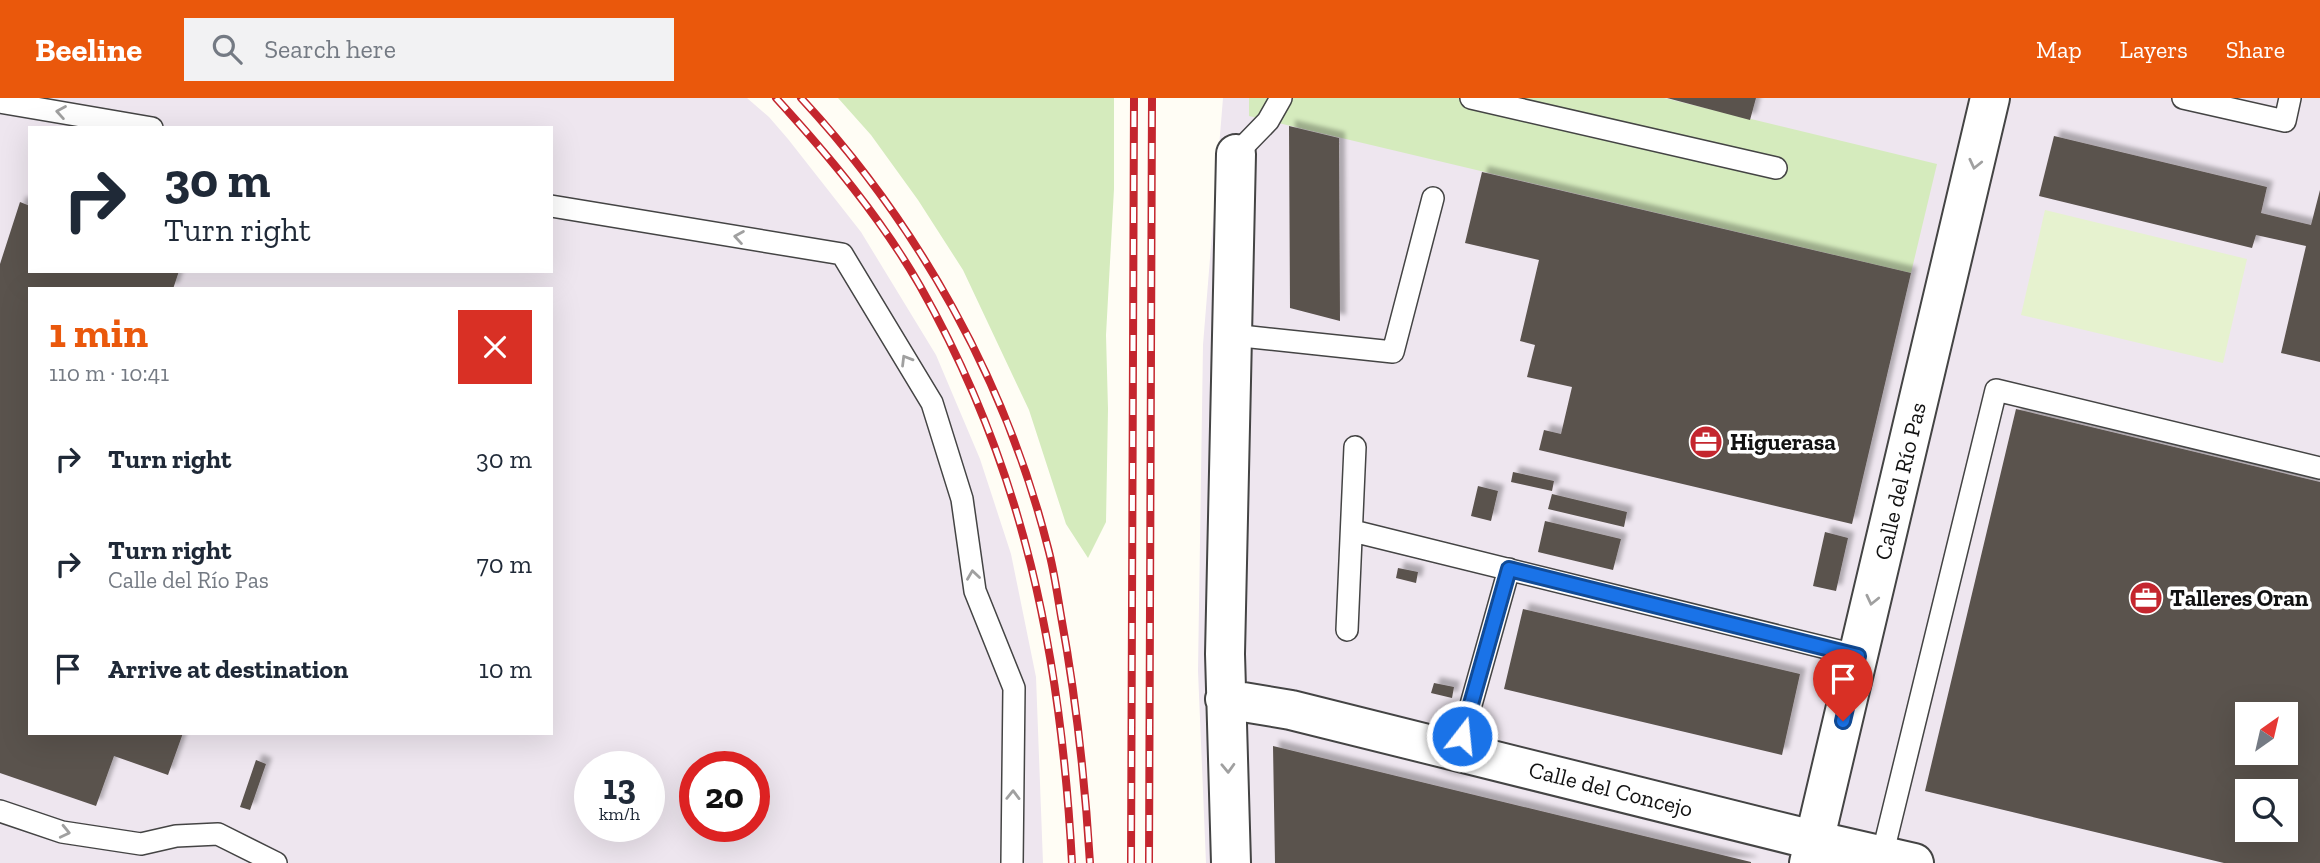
<!DOCTYPE html>
<html lang="en">
<head>
<meta charset="utf-8">
<style>
	:root { --surface:#fff; --page:#f2f2f3; --text:#1f2937; --muted:#747a83; --accent:#ea580c }
	body { margin:0; font-family:"Zilla Slab",serif; background:var(--page); color:var(--text); height:100vh; display:flex; flex-direction:column; font-size:26px; white-space:nowrap }
	* { box-sizing:border-box; margin:0 }
	p { font-size:23px; color:var(--muted) }
	.icon { flex:none; width:38px; height:38px; fill:none; stroke:currentColor; stroke-width:2; stroke-linecap:round; stroke-linejoin:round }
	.map { position:relative; flex:1; overflow:hidden }
	.side { position:absolute; left:28px; top:189px; width:525px; height:448px; display:flex; flex-direction:column; background:var(--surface); border-radius:0px; box-shadow:0 7px 28px #0002 }
	.side>* { flex:none }
	.guide { position:absolute; left:28px; top:28px; width:525px; height:147px; border-radius:0px; box-shadow:0 7px 28px #0002; background:#fff; color:var(--text); overflow:hidden }
	.needle { width:46px; rotate:34deg }
	.fabs { position:absolute; left:2235px; top:604px; display:grid; gap:14px }
	.fabs a { display:grid; place-items:center; width:63px; height:63px; border-radius:0px; background:var(--surface); box-shadow:0 7px 28px #0002; font-size:35px }
	.speed { position:absolute; left:574px; top:653px; display:flex; gap:14px; font-size:35px; font-weight:700; text-align:center }
	.speed>* { display:grid; place-content:center; width:91px; height:91px; border-radius:50%; background:var(--surface); box-shadow:0 7px 28px #0002; line-height:1 }
	.speed small { font-size:18px; font-weight:400 }
	.speed .limit { border:10px solid #d22; background:#fff; color:#111 }
	.pin { position:absolute; display:grid; place-items:center; width:60px; height:60px; color:#fff; margin:-72px -30px; border-radius:50% 50% 50% 0; rotate:-45deg; box-shadow:0 0 7px #0007 }
	.pin .icon { rotate:45deg }
	.me { position:absolute; width:77px; margin:-38px; rotate:16deg; stroke-linejoin:round; filter:drop-shadow(0 0 5px #0008) }
	.turn { display:flex; align-items:center; gap:24px; height:147px; padding:0 21px; font-size:32px }
	.turn .icon { width:91px; height:91px; stroke-width:2.5 }
	.turn b { display:block; font-size:49px; line-height:60px }
	.round { display:grid; place-items:center; flex:none; width:74px; height:74px; border-radius:0px; background:var(--page) }
	.headline { display:flex; align-items:center; justify-content:space-between; height:119px; padding:0 21px }
	h1 { font-size:42px; font-weight:800; line-height:52px; color:var(--accent) }
	ul { padding:0; list-style:none }
	li { display:flex; align-items:center; gap:21px; height:105px; padding:0 21px }
	li div { flex:1 }
	li b { display:block; font-size:26px }
	li em { font-style:normal }
	header { display:flex; align-items:center; gap:42px; box-sizing:border-box; height:98px; padding:0 35px; background:var(--accent); color:#fff }
	header strong { font-size:33px }
	nav { display:flex; gap:38px; margin-inline-start:auto; font-size:24px }
	.search { width:490px; height:63px; background:var(--page); display:flex; align-items:center; gap:18px; box-sizing:border-box; padding:0 24px; border-radius:0px; color:var(--muted); font-size:26px }
	.map>svg:first-child { display:block }
	.industrial { fill:#eee6ef; fill-rule:evenodd }
	.green { fill:#d5ebbd }
	.pitch { fill:#e6f2cf }
	.building { fill:#5a524d; fill-rule:evenodd; filter:url(#shadow) }
	.lines { fill:none; stroke-linecap:round; stroke-linejoin:round }
	.service-casing { stroke:#444; stroke-width:24 }
	.minor-casing { stroke:#444; stroke-width:42 }
	.service { stroke:#fff; stroke-width:21 }
	.minor { stroke:#fff; stroke-width:38 }
	.rail-casing { stroke:#c4262e; stroke-width:8 }
	.rail { stroke:#fff; stroke-width:5; stroke-dasharray:16; stroke-linecap:butt }
	.oneway { stroke:#a0a0a0 }
	.route-casing { stroke:#114b97; stroke-width:18 }
	.route { stroke:#1a73e8; stroke-width:12 }
	.labels { text-anchor:middle; stroke-width:7; stroke-linejoin:round; paint-order:stroke }
	.poi-label { font-size:23px; font-weight:bold; fill:#111; stroke:#fff; text-anchor:start }
	.street-label { font-size:23px; fill:#111; stroke:#fff }
</style>
</head>
<body>
<header>
<strong>Beeline</strong>
<div class="search"><svg class="icon" aria-label="search" viewBox="0 0 24 24"><circle cx="10" cy="10" r="6"/><path d="M15 15l6 6"/></svg>Search here</div>
<nav><a>Map</a><a>Layers</a><a>Share</a></nav>
</header>
<div class="map">
<svg width="2320" height="765" viewBox="0 0 2320 765">
	<defs>
		<filter id="shadow"><feDropShadow dx="6" dy="-6" stdDeviation="2" flood-color="#0004"/></filter>
	</defs>
	<rect width="100%" height="100%" fill="#fffdf5"/>
	<!-- industrial -->
	<path class="industrial" d="M0,0H747L769,19L788,41L861,134L936,257L980,361L1011,456L1036,579L1043,765H0ZM30,30H551V173H30ZM30,191H551V635H30ZM590,668H649V728H590ZM695,668H754V728H695Z
		M1223,0H2320V765H1206L1198,573L1203,247ZM2247,616H2286V654H2247ZM2247,693H2286V732H2247Z"/>
	<!-- green -->
	<path class="green" d="M838,0H1114V91L1106,237L1108,311L1106,424L1088,460L1066,426L1029,312L963,172L918,102L871,37Z
		M1249,0H1664L1937,66L1911,175L1249,18Z"/>
	<!-- pitch -->
	<path class="pitch" d="M2045,112L2247,161L2223,265L2021,217Z"/>
	<!-- building -->
	<path class="building" d="M1667,0H1756L1750,22Z
		M1289,28L1339,40L1340,223L1290,210Z
		M2054,38L2267,89L2261,115L2311,127L2320,92V264L2281,255L2306,148L2256,137L2252,150L2039,98Z
		M1482,74L1911,175L1852,426L1539,352L1544,332L1561,336L1572,289L1527,279L1535,247L1520,243L1539,162L1465,145Z
		M20,104L30,108V173H179L173,191H30V635H183L168,677L114,658L96,708L0,675V166Z
		M2016,311L2320,384V765H2224L1925,693ZM2247,616H2286V654H2247ZM2247,693H2286V732H2247Z
		M1513,374L1554,383L1552,393L1511,384Z
		M1478,388L1498,393L1491,423L1471,418Z
		M1552,396L1627,414L1624,429L1548,411Z
		M1545,423L1621,441L1613,472L1538,454Z
		M1825,434L1848,440L1836,493L1813,488Z
		M1398,470L1418,474L1416,485L1396,480Z
		M1523,511L1800,576L1782,657L1504,591Z
		M1434,585L1454,589L1452,600L1431,595Z
		M1273,648L1751,764V765H1275Z
		M256,662L266,666L250,712L240,709Z"/>
	<g class="lines">
		<defs>
			<path id="service" d="M1471,0L1776,70
				M2183,0L2285,23L2290,0
				M0,4L152,30
				M1236,56L1268,23L1281,0
				M551,108L842,156L932,305L962,401L975,493L1014,590L1012,765
				M1232,237L1393,254L1433,100
				M1353,433L1859,558
				M1347,532L1355,349
				M1458,653L1509,471
				M0,713L62,734L141,746L176,738L218,736L276,765
				M1882,758L1996,292L2320,370"/>
			<path id="minor" d="M1225,601L1291,612L1813,742L1914,765
				M1231,765L1225,556L1236,56
				M1809,765L1990,0"/>
		</defs>
		<!-- service casing -->
		<use href="#service" class="service-casing"/>
		<!-- minor casing -->
		<use href="#minor" class="minor-casing"/>
		<!-- service -->
		<use href="#service" class="service"/>
		<!-- minor -->
		<use href="#minor" class="minor"/>
		<defs>
			<path id="rail" d="M776,0C829,58 881,120 920,188C1024,371 1061,557 1072,765
				M801,0C918,126 1006,283 1048,450C1054,472 1057,495 1061,518C1076,600 1085,682 1090,765
				M1131,765L1134,0
				M1149,765L1152,0"/>
		</defs>
		<!-- rail casing -->
		<use href="#rail" class="rail-casing"/>
		<!-- rail -->
		<use href="#rail" class="rail"/>
	</g>
	<!-- one-way arrows -->
	<defs><path id="oneway-chevron" d="M-2-3.5L2.5 0L-2 3.5" fill="none" stroke-width="1.6" stroke-linecap="round" stroke-linejoin="round" transform="scale(1.75)"/></defs>
	<g class="oneway">
		<use href="#oneway-chevron" transform="translate(61 14) rotate(-170)"/>
		<use href="#oneway-chevron" transform="translate(1975 66) rotate(103)"/>
		<use href="#oneway-chevron" transform="translate(739 139) rotate(-171)"/>
		<use href="#oneway-chevron" transform="translate(906 262) rotate(-121)"/>
		<use href="#oneway-chevron" transform="translate(973 477) rotate(-98)"/>
		<use href="#oneway-chevron" transform="translate(1872 502) rotate(103)"/>
		<use href="#oneway-chevron" transform="translate(1228 670) rotate(88)"/>
		<use href="#oneway-chevron" transform="translate(1013 697) rotate(-89)"/>
		<use href="#oneway-chevron" transform="translate(65 734) rotate(13)"/>
	</g>
	<g class="lines">
		<defs>
			<path id="route" d="M1462,638L1509,471L1858,558L1843,623"/>
		</defs>
		<!-- route casing -->
		<use href="#route" class="route-casing"/>
		<!-- route -->
		<use href="#route" class="route"/>
	</g>
	<!-- icons -->
	<defs>
		<symbol id="office-disc" viewBox="-11 -11 22 22"><circle r="9.5" fill="#c4262e" stroke="#fff"/><path d="M-6-3h4V-5.5h4V-3h4V5H-6ZM-1-4.5V-3h2v-1.5ZM-6 0V1H6V0Z" fill="#fff"/></symbol>
	</defs>
	<g fill-rule="evenodd">
		<use href="#office-disc" x="1687" y="325" width="38" height="38"/>
		<use href="#office-disc" x="2127" y="481" width="38" height="38"/>
	</g>
	<g class="labels">
		<!-- poi labels -->
		<g class="poi-label">
			<text x="1730" y="352">Higuerasa</text>
			<text x="2170" y="508">Talleres Oran</text>
		</g>
		<!-- street labels -->
		<g class="street-label">
			<text transform="translate(1900 383) rotate(-77)" y="8">Calle del Río Pas</text>
			<text transform="translate(1611 691) rotate(14)" y="8">Calle del Concejo</text>
		</g>
	</g>
</svg>
<div class="fabs">
<a><svg class="needle" viewBox="-14 -14 28 28"><path d="M0-13l5 13h-10z" fill="#e53935"/><path d="M0 13l5-13h-10z" fill="#747a83"/></svg></a>
<a><svg class="icon" aria-label="search" viewBox="0 0 24 24"><circle cx="10" cy="10" r="6"/><path d="M15 15l6 6"/></svg></a>
</div>
<div class="speed"><div>13<small>km/h</small></div><div class="limit">20</div></div>
<div class="pin" style="left:1843px;top:623px;background:#d93025"><svg class="icon" aria-label="arrive" viewBox="0 0 24 24"><path d="M6 21V4h12l-3 4 3 4H6"/></svg></div>
<svg class="me" style="left:1462px;top:638px" viewBox="-20 -20 40 40"><circle r="17" fill="#1a73e8" stroke="#fff" stroke-width="3"/><path d="M0-11L8 9 0 5-8 9z" fill="#fff"/></svg>
<div class="guide">
<div class="turn"><svg class="icon" aria-label="right" viewBox="0 0 24 24"><path d="M7 20v-9h11M14 6l5 5-5 5"/></svg><div><b>30 m</b>Turn right</div></div>
</div>
<section class="side">
<div class="headline"><div><h1>1 min</h1><p>110 m · 10:41</p></div><a class="round" style="background:#d93025;color:#fff"><svg class="icon" aria-label="close" viewBox="0 0 24 24"><path d="M6 6l12 12M18 6L6 18"/></svg></a></div>
<ul>
<li><svg class="icon" aria-label="right" viewBox="0 0 24 24"><path d="M7 20v-9h11M14 6l5 5-5 5"/></svg><div><b>Turn right</b></div><em>30 m</em></li>
<li><svg class="icon" aria-label="right" viewBox="0 0 24 24"><path d="M7 20v-9h11M14 6l5 5-5 5"/></svg><div><b>Turn right</b><p>Calle del Río Pas</p></div><em>70 m</em></li>
<li><svg class="icon" aria-label="arrive" viewBox="0 0 24 24"><path d="M6 21V4h12l-3 4 3 4H6"/></svg><div><b>Arrive at destination</b></div><em>10 m</em></li>
</ul>
</section>
</div>
</body>
</html>
